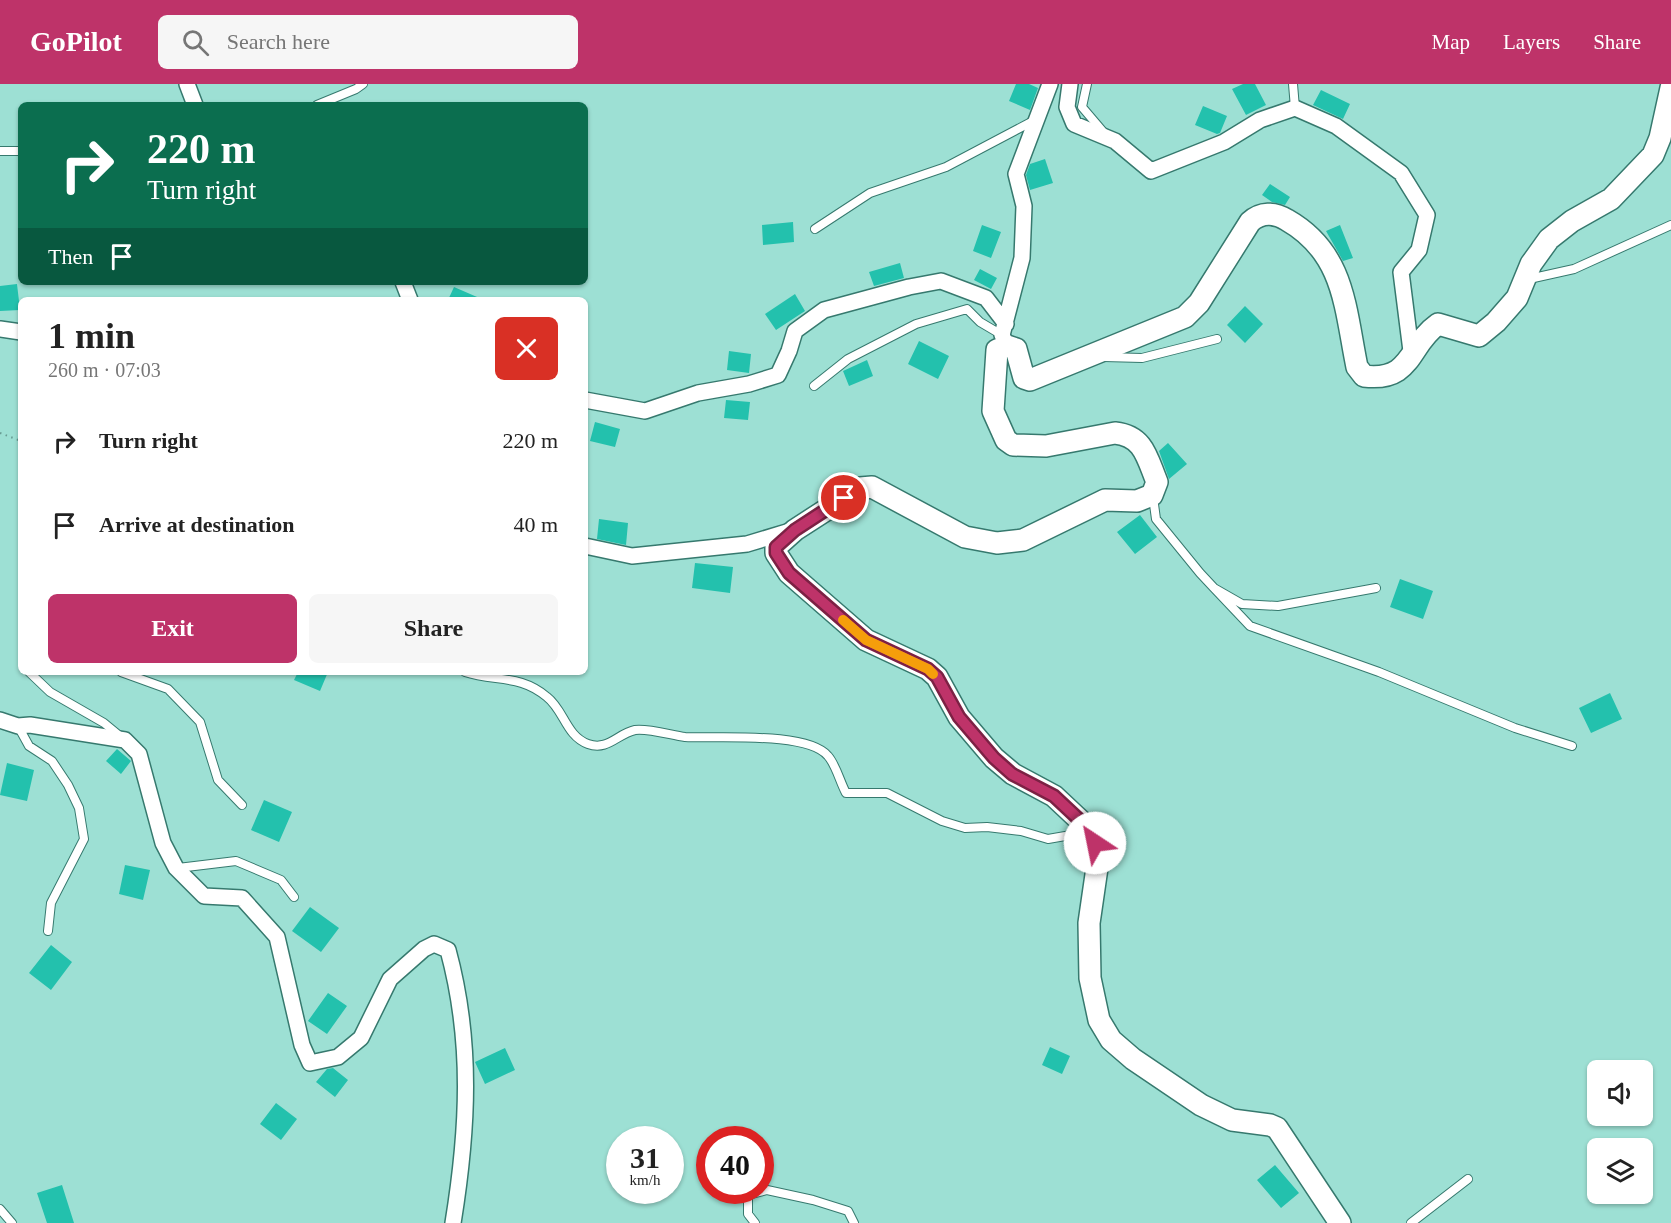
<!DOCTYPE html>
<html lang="en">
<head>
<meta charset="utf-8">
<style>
	:root { --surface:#fff; --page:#f6f6f6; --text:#222; --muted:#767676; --accent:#be3369 }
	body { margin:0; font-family:"Times New Roman",serif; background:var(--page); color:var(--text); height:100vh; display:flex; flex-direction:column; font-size:22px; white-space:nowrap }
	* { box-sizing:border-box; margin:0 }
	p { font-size:20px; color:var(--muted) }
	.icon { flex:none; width:33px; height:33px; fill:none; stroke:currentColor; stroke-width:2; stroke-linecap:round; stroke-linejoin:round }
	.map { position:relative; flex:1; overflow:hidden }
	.sheet { position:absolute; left:18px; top:213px; width:570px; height:378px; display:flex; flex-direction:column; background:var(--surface); border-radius:9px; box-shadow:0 2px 4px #0004 }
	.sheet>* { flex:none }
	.banner { position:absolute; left:18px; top:18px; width:570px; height:183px; border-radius:9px; box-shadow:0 2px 4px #0004; background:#0b6e4f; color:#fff; overflow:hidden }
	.fabs { position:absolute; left:1587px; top:976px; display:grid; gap:12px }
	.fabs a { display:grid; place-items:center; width:66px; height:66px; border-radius:9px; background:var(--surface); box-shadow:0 2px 4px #0004; font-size:30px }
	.speed { position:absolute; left:606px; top:1042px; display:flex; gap:12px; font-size:30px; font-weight:700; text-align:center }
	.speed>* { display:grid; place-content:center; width:78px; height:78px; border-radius:50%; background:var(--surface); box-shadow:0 2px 4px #0004; line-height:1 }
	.speed small { font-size:15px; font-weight:400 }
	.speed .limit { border:9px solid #d22; background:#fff; color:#111 }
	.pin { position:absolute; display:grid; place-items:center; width:51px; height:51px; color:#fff; margin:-26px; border:3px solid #fff; border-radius:50%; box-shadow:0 2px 6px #0007 }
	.me { position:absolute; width:66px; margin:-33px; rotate:326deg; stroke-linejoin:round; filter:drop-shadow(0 0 4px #0008) }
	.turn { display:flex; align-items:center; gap:21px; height:126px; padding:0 30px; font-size:27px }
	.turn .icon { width:78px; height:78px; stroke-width:2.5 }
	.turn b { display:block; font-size:42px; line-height:51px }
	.then { display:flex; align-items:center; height:57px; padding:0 30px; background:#0003; gap:12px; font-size:22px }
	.round { display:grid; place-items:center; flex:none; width:63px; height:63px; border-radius:9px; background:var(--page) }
	.overview { display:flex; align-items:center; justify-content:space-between; height:102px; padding:0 30px }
	h1 { font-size:36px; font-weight:700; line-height:45px }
	.cta { display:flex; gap:12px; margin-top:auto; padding:12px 30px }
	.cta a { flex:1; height:69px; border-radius:9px; background:var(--accent); color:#fff; font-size:24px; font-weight:700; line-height:69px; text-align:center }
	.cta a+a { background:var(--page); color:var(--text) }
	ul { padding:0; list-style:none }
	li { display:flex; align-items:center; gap:18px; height:84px; padding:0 30px }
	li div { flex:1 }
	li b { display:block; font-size:22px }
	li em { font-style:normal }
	header { display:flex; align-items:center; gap:36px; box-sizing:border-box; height:84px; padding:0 30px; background:var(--accent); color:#fff }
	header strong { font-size:28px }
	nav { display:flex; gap:33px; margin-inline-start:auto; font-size:21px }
	.search { width:420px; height:54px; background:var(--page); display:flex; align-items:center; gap:15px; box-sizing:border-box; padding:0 21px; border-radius:9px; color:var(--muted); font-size:22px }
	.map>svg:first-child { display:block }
	.building { fill:#23c1ad }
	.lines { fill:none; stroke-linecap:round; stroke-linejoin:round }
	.lane-casing { stroke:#36796e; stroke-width:10 }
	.street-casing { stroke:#36796e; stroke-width:18 }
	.secondary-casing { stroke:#36796e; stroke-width:24 }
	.path { stroke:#679b92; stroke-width:2; stroke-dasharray:1.5 4.5; stroke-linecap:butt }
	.lane { stroke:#fff; stroke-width:8 }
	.street { stroke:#fff; stroke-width:15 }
	.secondary { stroke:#fff; stroke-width:21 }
	.route-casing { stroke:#7c2144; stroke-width:15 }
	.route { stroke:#be3369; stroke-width:10 }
	.slow { stroke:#f59e0b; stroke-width:10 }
</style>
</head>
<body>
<header>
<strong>GoPilot</strong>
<div class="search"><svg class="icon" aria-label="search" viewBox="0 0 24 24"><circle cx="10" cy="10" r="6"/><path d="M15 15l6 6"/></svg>Search here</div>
<nav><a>Map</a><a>Layers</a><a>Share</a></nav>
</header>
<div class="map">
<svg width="1671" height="1139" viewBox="0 0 1671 1139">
	<rect width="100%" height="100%" fill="#9de0d4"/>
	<!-- building -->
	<path class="building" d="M1016,0H1029L1038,4L1030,26L1009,17Z
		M1243,0H1255L1266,21L1246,31L1232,5Z
		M1321,6L1350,20L1343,35L1313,21Z
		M1203,22L1227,32L1220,49L1217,50L1195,41Z
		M1045,75L1053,99L1030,106L1026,91L1030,80Z
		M1270,100L1290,113L1285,121L1272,118L1262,111Z
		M793,138L794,158L763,161L762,141Z
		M982,141L1001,148L991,174L973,167Z
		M1340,141L1353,174L1343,177L1326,147Z
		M900,179L904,194L874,202L869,188Z
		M980,185L997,194L991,205L974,196Z
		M17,200L20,226L0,227V202Z
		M454,203L484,216H448Z
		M795,210L805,227L776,246L765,230Z
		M1245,222L1263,240L1245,259L1227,241Z
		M919,257L949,272L938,295L908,280Z
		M729,267L751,270L749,289L727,286Z
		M867,276L873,292L849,302L843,287Z
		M726,316L750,318L748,336L724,334Z
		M595,338L620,345L615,363L590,357Z
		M1168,359L1187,380L1169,395L1159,367Z
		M1140,431L1157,453L1135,470L1117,448Z
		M599,435L628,439L626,461L597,455Z
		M695,479L733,483L730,509L692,504Z
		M1400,495L1433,507L1423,535L1390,523Z
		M298,588H328L320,607L294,596Z
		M1610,609L1622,635L1591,649L1579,624Z
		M117,665L131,677L121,690L106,677Z
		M7,679L34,686L27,717L0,711Z
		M264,716L292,728L279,758L251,746Z
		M125,781L150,786L143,816L119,810Z
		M310,823L339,844L321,868L292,847Z
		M51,861L72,878L51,906L29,889Z
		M328,909L347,922L327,950L308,937Z
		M1050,963L1070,972L1062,990L1042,981Z
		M505,964L515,986L485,1000L475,978Z
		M333,984L348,996L335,1013L316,998L327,985Z
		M276,1019L297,1035L281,1056L260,1040Z
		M1275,1081L1299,1109L1281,1124L1257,1096Z
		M62,1101L74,1139H47L37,1109Z"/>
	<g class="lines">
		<defs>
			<path id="lane" d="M1087,0L1082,23L1105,50
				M1293,0L1295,24
				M317,21L356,5L363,0
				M0,67H21
				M815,145L870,109L946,83L1035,36
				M1529,195L1574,185L1671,141
				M1104,273L1142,274L1217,255
				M814,302L848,275L916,240L967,225L980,238L1002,251
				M1153,413L1156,435L1200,489L1214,504L1242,520L1278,522L1376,504
				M1214,504L1250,542L1379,588L1515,644L1572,662
				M29,588L50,608L104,639L121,653
				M121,588L168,605L200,638L218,696L242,721
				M465,588C495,598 520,590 547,613C564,626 566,652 588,660C608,667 617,650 635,646C647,644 671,651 685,653C716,655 807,647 828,672C836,681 840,698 846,709H887L942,737L965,744L987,743L1021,747L1048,755L1071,751L1085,742
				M18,642L29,662L52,677L68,701L79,724L84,755L51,819L48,847
				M178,784L236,777L281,796L294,813
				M0,1125L12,1139
				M755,1139L748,1130V1111L767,1106L813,1116L848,1127L854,1139
				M1411,1139L1468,1095"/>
			<path id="street" d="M187,0L195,21
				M1070,0L1067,23L1074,40L1115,57L1151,87L1224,58L1260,36L1295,24L1336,42L1401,89L1427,131L1419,166L1401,188L1412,275
				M403,198L410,216
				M0,245L21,248
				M1007,262L1002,251L1022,174L1024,122L1016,90L1050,0
				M585,316L645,327L698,309L749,300L778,291L789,267L795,247L824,226L909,203L941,197L986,214L1006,240
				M585,462L632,472L747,460L790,447
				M0,636L18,642L30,641L125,656L139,670L163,759L176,784L204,812L242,814L277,853L302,961L310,979L338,973L361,954L390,895L424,865L434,860L448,866C473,958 468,1046 453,1139"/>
			<path id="secondary" d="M1340,1139L1277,1044L1270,1041L1232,1036L1201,1021L1133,975L1111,956L1099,936L1090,894L1089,839L1098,777L1095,759L1086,742L1054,712L1013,690L994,674L959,633L937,593L928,585L866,556L789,489L776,469V463L795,446L860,404L872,403L965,453L997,459L1023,456L1105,416L1137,417L1152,411L1157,398C1147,374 1144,352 1115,349L1046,362L1013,361L1006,356L993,327L997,266L1007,262L1016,265L1024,294L1030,296L1185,233L1199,219L1250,138C1261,128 1274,128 1287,136C1345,169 1345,225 1357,283L1364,292C1413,298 1408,261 1438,240L1479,252L1496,238L1517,214L1531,180L1549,155L1572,137L1611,115L1653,71L1660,54L1671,4"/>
		</defs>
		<!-- lane casing -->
		<use href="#lane" class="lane-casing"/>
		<!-- street casing -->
		<use href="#street" class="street-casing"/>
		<!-- secondary casing -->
		<use href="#secondary" class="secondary-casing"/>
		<!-- path -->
		<path class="path" d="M0,349L21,357"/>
		<!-- lane -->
		<use href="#lane" class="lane"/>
		<!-- street -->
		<use href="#street" class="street"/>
		<!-- secondary -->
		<use href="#secondary" class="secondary"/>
	</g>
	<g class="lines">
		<defs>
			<path id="route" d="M844,414L795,446L776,463V469L789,489L866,556L928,585L937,593L959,633L994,674L1012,690L1054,712L1086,742L1095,759"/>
		</defs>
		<!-- route casing -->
		<use href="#route" class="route-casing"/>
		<!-- route -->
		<use href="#route" class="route"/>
		<!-- slow -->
		<path class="slow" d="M843,536L866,556L928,585L933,590"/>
	</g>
</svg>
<div class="fabs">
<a><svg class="icon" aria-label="sound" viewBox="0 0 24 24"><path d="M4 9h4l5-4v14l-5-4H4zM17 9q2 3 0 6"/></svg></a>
<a><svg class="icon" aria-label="layers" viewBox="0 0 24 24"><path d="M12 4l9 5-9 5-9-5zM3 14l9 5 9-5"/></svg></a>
</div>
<div class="speed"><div>31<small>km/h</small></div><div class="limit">40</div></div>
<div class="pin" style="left:844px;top:414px;background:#d93025"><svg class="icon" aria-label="arrive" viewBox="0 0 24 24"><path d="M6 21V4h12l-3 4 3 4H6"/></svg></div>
<svg class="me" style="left:1095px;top:759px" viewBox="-20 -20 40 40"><circle r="19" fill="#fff"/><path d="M0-13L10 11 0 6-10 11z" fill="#be3369"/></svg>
<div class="banner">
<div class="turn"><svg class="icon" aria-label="right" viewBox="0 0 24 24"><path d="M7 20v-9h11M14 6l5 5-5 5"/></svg><div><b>220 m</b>Turn right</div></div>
<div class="then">Then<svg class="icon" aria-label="arrive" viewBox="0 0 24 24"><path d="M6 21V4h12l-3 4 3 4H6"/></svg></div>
</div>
<section class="sheet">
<div class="overview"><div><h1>1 min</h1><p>260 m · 07:03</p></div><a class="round" style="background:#d93025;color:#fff"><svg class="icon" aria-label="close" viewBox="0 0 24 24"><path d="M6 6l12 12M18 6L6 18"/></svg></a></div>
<ul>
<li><svg class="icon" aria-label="right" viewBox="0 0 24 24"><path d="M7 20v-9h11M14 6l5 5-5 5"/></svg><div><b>Turn right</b></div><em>220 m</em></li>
<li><svg class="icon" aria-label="arrive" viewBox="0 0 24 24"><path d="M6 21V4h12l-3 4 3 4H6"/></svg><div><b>Arrive at destination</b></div><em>40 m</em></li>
</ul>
<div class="cta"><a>Exit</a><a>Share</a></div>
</section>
</div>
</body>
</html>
